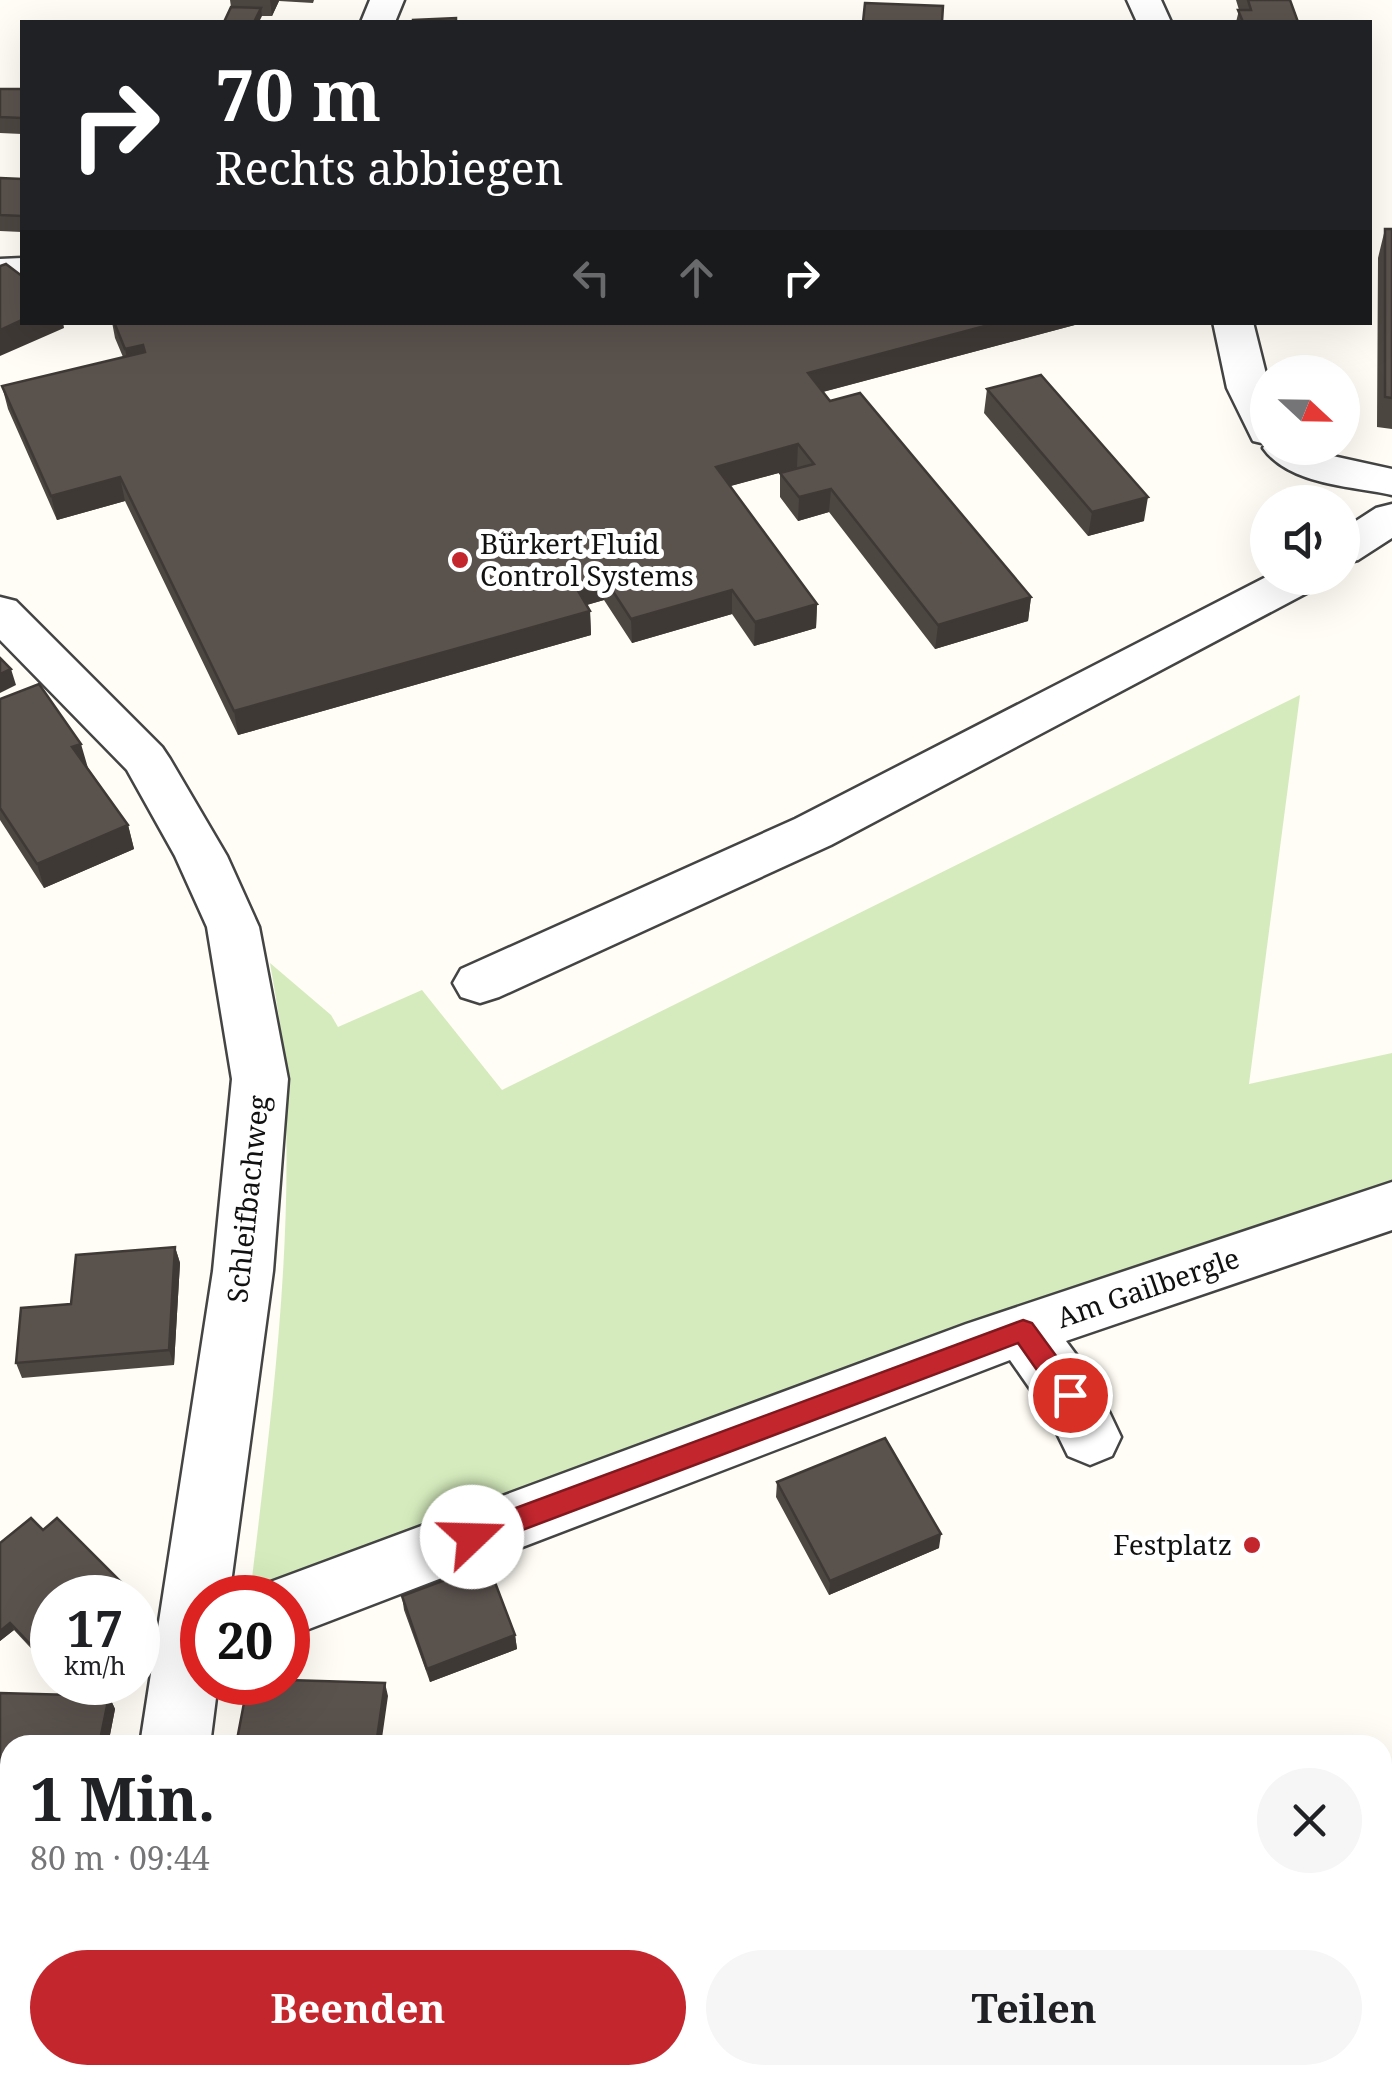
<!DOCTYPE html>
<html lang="de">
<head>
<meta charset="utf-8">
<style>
	:root { --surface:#fff; --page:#f6f6f6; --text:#202124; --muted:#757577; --accent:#c4262e }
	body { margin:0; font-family:"Noto Serif",serif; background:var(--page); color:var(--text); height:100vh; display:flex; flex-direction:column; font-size:38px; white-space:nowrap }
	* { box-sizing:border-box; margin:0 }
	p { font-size:32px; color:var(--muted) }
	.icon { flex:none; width:55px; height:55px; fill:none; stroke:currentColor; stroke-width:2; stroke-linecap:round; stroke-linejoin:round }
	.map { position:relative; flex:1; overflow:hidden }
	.side { position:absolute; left:0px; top:1735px; width:1392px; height:350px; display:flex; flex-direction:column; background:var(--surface); border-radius:30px 30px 0 0; box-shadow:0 10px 40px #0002 }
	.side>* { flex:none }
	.hud { position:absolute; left:20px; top:20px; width:1352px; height:305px; border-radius:0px; box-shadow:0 10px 40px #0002; background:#202124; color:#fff; overflow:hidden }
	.needle { width:65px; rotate:112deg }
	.controls { position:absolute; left:1250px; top:355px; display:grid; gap:20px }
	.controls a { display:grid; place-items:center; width:110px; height:110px; border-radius:50%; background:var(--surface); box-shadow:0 10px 40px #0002; font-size:50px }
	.speed { position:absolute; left:30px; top:1575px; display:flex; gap:20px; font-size:50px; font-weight:700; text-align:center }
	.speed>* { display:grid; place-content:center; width:130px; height:130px; border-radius:50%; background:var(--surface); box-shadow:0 10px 40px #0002; line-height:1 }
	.speed small { font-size:25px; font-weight:400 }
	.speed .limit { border:15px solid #d22; background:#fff; color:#111 }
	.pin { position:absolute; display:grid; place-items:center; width:85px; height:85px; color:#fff; margin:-42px; border:5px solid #fff; border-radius:50%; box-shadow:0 2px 10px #0007 }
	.me { position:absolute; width:110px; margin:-55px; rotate:69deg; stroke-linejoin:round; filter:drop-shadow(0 0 8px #0008) }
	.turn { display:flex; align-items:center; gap:35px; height:210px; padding:0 30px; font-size:45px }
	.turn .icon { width:130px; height:130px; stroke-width:2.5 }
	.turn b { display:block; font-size:70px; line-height:85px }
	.lanes { display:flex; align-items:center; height:95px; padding:0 30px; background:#0003; justify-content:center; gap:50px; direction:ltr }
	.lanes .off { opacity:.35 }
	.round { display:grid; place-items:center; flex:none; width:105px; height:105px; border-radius:52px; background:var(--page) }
	.summary { display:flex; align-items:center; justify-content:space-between; height:170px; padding:0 30px }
	h1 { font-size:60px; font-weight:700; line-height:75px }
	.primary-button { display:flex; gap:20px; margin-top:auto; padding:20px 30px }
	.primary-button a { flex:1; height:115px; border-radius:60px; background:var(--accent); color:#fff; font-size:40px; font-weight:700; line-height:115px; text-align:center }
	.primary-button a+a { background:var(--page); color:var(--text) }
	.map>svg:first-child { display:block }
	.green { fill:#d5ebbd }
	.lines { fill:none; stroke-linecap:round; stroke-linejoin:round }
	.minor-casing { stroke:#444; stroke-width:5 }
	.minor { fill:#fff; fill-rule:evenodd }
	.wall { fill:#4d4742 }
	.shaded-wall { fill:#3f3936 }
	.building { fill:#5a524d; stroke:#3f3936; stroke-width:2.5 }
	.route { fill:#c4262e; stroke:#7f191e; stroke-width:2.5 }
	.poi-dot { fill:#c4262e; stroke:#fff; stroke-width:4 }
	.labels { text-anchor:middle; stroke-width:10; stroke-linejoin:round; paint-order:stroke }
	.poi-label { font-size:28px; fill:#111; stroke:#fff; text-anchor:start }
	.street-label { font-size:28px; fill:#111; stroke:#fff }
</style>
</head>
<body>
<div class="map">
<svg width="1392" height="2085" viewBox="0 0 1392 2085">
	<rect width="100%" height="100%" fill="#fffdf5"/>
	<!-- green -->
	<path class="green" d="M1300,695L1249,1084L1392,1053V1193L250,1595C271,1417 296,1235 283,1054C281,1024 275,993 270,963L331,1015L338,1027L422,990L502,1090Z"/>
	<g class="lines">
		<defs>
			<path id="minor" d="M370,0H404L395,22H361Z
				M1127,0H1161L1171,22H1137Z
				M22,258V282L0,283V259Z
				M1213,322H1253L1268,382V448H1312L1319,453L1392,469V495C1351,486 1289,485 1263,448L1266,444L1253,441L1227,388Z
				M1392,504V538L1358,560L1342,564V530L1376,508Z
				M1268,576L1323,578L1316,588L831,845L499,997L480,1003L461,997L453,983L461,969L795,819Z
				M0,597L16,601L162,747L170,759L227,856L259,927L288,1079L273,1271L229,1598H202V1682H218L210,1745H140L213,1271L232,1079L207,927L175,856L127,770L0,640Z
				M1392,1182V1230L1066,1341L1092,1376L1121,1437L1112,1456L1090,1465L1068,1456L1047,1413L1010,1360L288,1637V1598H259L265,1584L966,1324Z
				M1382,1962H1392V2036H1382Z
				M94,2075H170L169,2085H93Z
				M1123,2075H1199L1200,2085H1124Z"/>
		</defs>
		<!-- minor casing -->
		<use href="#minor" class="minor-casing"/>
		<!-- minor -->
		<use href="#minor" class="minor"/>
	</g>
	<!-- wall -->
	<path class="wall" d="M230,0H314L313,3L279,1L272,16H262L231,7Z
		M1236,0H1290L1298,22H1236L1239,10Z
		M0,89H22V134L0,133Z
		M0,178L22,179V232L0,231Z
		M1385,229H1392V429L1377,427L1378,258Z
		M112,322H1086L823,392L830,401L1031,597L1028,621L935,649L829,512L798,521L780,497V473L797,468L730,486L817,604L816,628L754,646L732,614L632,643L604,600L587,605L590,611L591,635L238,735L125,501L57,520L8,409L2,386L123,357L115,338Z
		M987,389L1144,521L1088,536L984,413Z
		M0,699L88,768L128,825L134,849L44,888L0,820Z
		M175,1247L180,1263L174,1365L22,1378L16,1363L71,1304Z
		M777,1482L939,1548L829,1595L776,1497Z
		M43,1530L52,1598V1671L14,1630L0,1641V1543Z
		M402,1596L515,1635L517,1649L430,1682L404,1610Z
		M0,1693L109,1696L115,1709L108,1745H10V1853H0Z"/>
	<!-- shaded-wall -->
	<path class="shaded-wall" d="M270,0H278L279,1L272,16Z
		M261,8L262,16L259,22H254Z
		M22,320V322H63L64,328L0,356V330Z
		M1000,322H1086L807,396L808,373Z
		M143,345L148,369L130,373L125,349Z
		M798,444L797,468L716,490V467Z
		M120,477L125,501L57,520L51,496Z
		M831,489L829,512L798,521L799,497Z
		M1148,497L1144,521L1088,536L1092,512Z
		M603,576L604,600L575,608L574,584Z
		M732,590V614L632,643L631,619Z
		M1031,597L1028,621L935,649L938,625Z
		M817,604L816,628L754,646L755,622Z
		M590,611L591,635L238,735L234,711Z
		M11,669L16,685L0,693V674Z
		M81,744L88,768L79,771L72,747Z
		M128,825L134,849L44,888L37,864Z
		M175,1247L180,1263L174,1365L169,1350Z
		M941,1534L939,1548L829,1595L830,1581Z
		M10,1623L14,1630L0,1641V1631Z
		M515,1635L517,1649L430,1682L427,1669Z
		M385,1683L388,1696L381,1745H376Z
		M109,1696L115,1709L108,1745H99Z
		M39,2075H48L46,2085H37Z"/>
	<!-- building -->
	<path class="building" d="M1248,0H1290L1298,22H1243L1238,10H1251Z
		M865,3L943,6L942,22H863Z
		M231,7L261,8L254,22H224Z
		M456,18V22H413V20Z
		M0,89H22V118L0,117Z
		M0,178L22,179V216L0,215Z
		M1385,229H1392V398L1385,397Z
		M6,264L22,276V320L0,330V266Z
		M114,322H1000L808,373L830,401L860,393L1031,597L938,625L831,489L799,497L780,473L814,464L798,444L716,467L817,604L755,622L732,590L631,619L603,576L574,584L590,611L234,711L120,477L51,496L2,386L145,352L143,345L125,349Z
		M1041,375L1148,497L1092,512L987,389Z
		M0,658L11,669L0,674Z
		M39,684L81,744L72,747L128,825L37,864L0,808V699Z
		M175,1247L169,1350L16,1363L21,1308L71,1304L76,1255Z
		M885,1438L941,1534L830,1581L777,1482Z
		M31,1518L43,1530L57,1518L135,1596L134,1598H52V1667L10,1623L0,1631V1543Z
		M488,1564L515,1635L427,1669L402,1596Z
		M288,1680L385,1683L376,1745H236L248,1682H288Z
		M0,1693L109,1696L99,1745H10V1841H0Z
		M0,2047H10V2075H39L37,2085H0Z"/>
	<!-- route -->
	<path class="route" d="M1023,1320L1032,1323L1079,1387L1082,1395L1079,1403L1070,1406L1060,1403L1018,1343L472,1549L462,1545L458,1537L462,1528Z"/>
	<!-- markers -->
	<g class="poi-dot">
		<circle cx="460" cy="560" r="10"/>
		<circle cx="1252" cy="1545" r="10"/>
	</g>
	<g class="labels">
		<!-- poi labels -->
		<g class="poi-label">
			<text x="480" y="554">Bürkert Fluid<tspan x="480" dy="32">Control Systems</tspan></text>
			<text x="1232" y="1555" text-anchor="end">Festplatz</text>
		</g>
		<!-- street labels -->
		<g class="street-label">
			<text transform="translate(248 1199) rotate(-84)" y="10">Schleifbachweg</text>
			<text transform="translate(1148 1288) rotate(-19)" y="10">Am Gailbergle</text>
		</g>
	</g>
</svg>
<div class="controls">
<a><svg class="needle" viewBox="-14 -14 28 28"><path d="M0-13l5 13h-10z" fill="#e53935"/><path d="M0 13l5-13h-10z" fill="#757577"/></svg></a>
<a><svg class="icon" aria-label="sound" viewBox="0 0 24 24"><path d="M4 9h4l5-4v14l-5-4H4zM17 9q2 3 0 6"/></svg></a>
</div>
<div class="speed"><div>17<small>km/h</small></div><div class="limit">20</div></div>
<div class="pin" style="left:1070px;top:1395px;background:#d93025"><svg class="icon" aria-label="arrive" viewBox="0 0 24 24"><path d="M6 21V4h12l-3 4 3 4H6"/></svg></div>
<svg class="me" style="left:472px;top:1537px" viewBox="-20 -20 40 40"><circle r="19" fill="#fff"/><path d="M0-13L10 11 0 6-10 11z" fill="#c4262e"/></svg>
<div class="hud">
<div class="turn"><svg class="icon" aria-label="right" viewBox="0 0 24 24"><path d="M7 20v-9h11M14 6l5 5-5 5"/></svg><div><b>70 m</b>Rechts abbiegen</div></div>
<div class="lanes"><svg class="icon off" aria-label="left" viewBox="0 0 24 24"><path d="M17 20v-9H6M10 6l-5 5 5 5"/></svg><svg class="icon off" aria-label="ahead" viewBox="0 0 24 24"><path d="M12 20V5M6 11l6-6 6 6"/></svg><svg class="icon" aria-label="right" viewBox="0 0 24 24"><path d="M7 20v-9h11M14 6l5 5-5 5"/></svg></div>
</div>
<section class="side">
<div class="summary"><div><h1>1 Min.</h1><p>80 m · 09:44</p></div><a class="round"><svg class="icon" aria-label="close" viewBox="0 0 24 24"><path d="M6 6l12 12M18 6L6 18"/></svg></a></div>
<div class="primary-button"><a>Beenden</a><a>Teilen</a></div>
</section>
</div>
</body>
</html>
